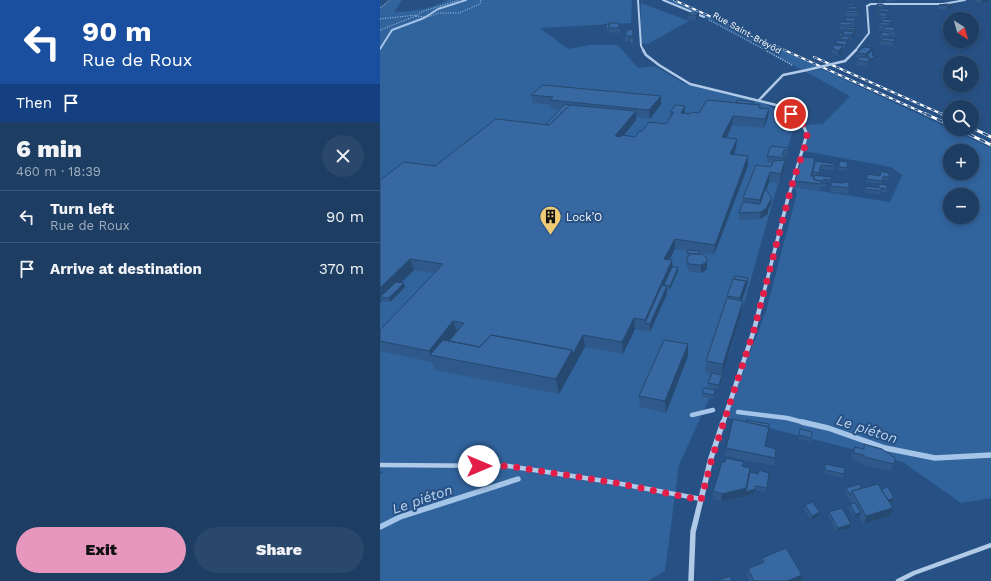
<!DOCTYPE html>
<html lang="en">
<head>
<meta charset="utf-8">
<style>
	:root { --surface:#1d3d63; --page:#2a486c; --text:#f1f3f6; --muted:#a0aebe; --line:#3b5678; --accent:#e797bd }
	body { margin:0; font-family:"Work Sans",sans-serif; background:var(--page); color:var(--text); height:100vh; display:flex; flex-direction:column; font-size:15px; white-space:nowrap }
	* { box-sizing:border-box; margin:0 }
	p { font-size:13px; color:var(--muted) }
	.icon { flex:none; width:22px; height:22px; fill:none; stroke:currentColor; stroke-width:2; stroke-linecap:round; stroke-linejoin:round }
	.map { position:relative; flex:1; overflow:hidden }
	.sheet { display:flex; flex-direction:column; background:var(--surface); width:380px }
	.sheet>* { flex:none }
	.hud { background:#1a4fa0; color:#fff; overflow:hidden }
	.needle { width:26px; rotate:143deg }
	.fabs { position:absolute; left:563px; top:12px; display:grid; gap:8px }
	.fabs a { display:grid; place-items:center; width:36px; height:36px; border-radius:50%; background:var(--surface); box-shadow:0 2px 6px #0003,0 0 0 1px var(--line); font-size:20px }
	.pin { position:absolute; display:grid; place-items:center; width:34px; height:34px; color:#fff; margin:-17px; border:2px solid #fff; border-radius:50%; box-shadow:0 1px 4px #0007 }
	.me { position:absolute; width:44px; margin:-22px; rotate:90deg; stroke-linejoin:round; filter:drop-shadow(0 0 3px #0008) }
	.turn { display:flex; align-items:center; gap:14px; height:84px; padding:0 16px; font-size:18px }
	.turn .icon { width:52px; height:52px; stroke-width:2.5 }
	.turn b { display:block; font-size:28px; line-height:34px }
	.then { display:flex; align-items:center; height:38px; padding:0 16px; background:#0003; gap:8px; font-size:15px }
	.round { display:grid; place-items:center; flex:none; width:42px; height:42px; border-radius:21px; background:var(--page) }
	.head { display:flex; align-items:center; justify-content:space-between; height:68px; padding:0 16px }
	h1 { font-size:24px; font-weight:800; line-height:30px }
	.action { display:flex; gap:8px; margin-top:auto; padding:8px 16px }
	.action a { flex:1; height:46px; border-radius:24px; background:var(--accent); color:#111; font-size:16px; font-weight:800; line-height:46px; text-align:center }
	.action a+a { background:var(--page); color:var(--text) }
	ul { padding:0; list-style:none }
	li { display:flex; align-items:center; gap:12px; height:52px; padding:0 16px; border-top:1px solid var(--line) }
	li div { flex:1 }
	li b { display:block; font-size:15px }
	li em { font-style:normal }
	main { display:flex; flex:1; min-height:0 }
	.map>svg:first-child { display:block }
	.green { fill:#31639c; fill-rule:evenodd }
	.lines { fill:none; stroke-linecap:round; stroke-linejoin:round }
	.stream-far2 { stroke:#a5c5e8; stroke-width:2 }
	.stream-far1 { stroke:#a5c5e8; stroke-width:4.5 }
	.stream { stroke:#a5c5e8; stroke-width:5.5 }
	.path-far1 { stroke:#b0cae7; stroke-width:1; stroke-dasharray:1 1.5; stroke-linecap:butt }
	.path { stroke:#b0cae7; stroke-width:1.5; stroke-dasharray:1 1.5; stroke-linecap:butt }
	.lane { stroke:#b0cae7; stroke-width:4.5 }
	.street-far5 { stroke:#b0cae7; stroke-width:2 }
	.street-far4 { stroke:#b0cae7; stroke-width:2.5 }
	.street-far3 { stroke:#b0cae7; stroke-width:3 }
	.street-far2 { stroke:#b0cae7; stroke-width:3.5 }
	.street-far1 { stroke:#b0cae7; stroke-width:4.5 }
	.street { stroke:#b0cae7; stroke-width:5.5 }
	.rail-far1-casing { stroke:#fff; stroke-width:2 }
	.rail-casing { stroke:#fff; stroke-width:3 }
	.rail-far1 { stroke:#275184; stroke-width:1.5; stroke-dasharray:4; stroke-linecap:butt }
	.rail { stroke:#275184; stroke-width:2; stroke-dasharray:6; stroke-linecap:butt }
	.street-bridge { stroke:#b0cae7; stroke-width:2.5 }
	.wall { fill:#2f598a }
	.shaded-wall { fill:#264971 }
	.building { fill:#3768a1; stroke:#264971 }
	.route { stroke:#e11d48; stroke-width:7; stroke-dasharray:0 12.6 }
	.labels { text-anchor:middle; stroke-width:4; stroke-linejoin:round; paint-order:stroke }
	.far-street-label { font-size:9px; fill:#fff; stroke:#275184 }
	.poi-label { font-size:11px; fill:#fff; stroke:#275184; text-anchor:start }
	.near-water-label { font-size:14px; font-style:italic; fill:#bcd4ef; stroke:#275184 }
</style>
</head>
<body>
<main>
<section class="sheet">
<div class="hud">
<div class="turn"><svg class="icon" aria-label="left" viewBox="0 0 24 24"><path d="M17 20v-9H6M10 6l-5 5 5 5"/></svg><div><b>90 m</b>Rue de Roux</div></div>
<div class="then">Then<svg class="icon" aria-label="arrive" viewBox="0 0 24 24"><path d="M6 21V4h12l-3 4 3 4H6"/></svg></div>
</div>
<div class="head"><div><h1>6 min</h1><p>460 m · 18:39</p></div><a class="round"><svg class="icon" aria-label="close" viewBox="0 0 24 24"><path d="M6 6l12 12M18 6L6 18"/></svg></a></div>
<ul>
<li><svg class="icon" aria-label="left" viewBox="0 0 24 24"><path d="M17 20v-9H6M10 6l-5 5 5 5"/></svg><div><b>Turn left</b><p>Rue de Roux</p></div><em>90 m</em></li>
<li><svg class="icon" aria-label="arrive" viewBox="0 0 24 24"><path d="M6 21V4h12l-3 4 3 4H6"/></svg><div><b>Arrive at destination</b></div><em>370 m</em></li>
</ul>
<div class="action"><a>Exit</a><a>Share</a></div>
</section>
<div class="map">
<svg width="611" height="581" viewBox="0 0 611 581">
	<rect width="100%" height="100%" fill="#275184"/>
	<!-- green -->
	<path class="green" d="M10,0H22L14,12C32,12 51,9 67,0H252L251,23L160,28L188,49L210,45H238L258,68L275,66L303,83L382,102L402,113L414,126L351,350L299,465L285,571L268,581H0V474L4,472L0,471V7Z
		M284,0H292L330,17L336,18L438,67L422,70L324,17Z
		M261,3L309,21L268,44L260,43Z
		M442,69L611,148V498L581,503L523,462L345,417L386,311L417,193L414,187L510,202L522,175L511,167L423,151L427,134L426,125L443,124L470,96L426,72ZM570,151H592V173H570ZM570,195H592V217H570Z"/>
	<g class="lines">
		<!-- stream-far2 -->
		<path class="stream-far2" d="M0,49L12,30L44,18L58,9L86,0"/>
		<!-- stream-far1 -->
		<path class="stream-far1" d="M358,412L407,418L426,423
			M312,415L333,410"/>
		<!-- stream -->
		<path class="stream" d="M422,422L448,428L505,448L555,458L611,455
			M0,527L20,517L138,479"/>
		<!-- path-far1 -->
		<path class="path-far1" d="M0,8L10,0
			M36,16L48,17L59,13H79L100,4L101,0
			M0,19L36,15
			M329,20L387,51
			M0,30L36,16L41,12L79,0"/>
		<!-- path -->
		<path class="path" d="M385,50L412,65"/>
		<!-- lane -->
		<path class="lane" d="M0,465L128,466L231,482L321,499
			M518,581L534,573L611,545"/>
		<!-- street-far5 -->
		<path class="street-far5" d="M258,0L261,46L264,51
			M283,0L324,17
			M475,51L489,33L487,6L491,4H563L585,0"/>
		<!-- street-far4 -->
		<path class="street-far4" d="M263,50L266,55L279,65L310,84L396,105L412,115
			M465,61L476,50
			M379,100L403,75L427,70"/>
		<!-- street-far3 -->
		<path class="street-far3" d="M409,195L427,134L422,123L411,114"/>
		<!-- street-far2 -->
		<path class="street-far2" d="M383,296L409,194"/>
		<!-- street-far1 -->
		<path class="street-far1" d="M343,423L374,330L383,295"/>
		<!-- street -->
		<path class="street" d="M311,581L313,532L331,458L343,422"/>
		<defs>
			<path id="rail-far1" d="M294,0L548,115
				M434,57L564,115"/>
			<path id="rail" d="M546,114L570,125
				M562,114L570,118
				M592,128L611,137
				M578,129L611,145"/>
		</defs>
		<!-- rail-far1 casing -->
		<use href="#rail-far1" class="rail-far1-casing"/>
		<!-- rail casing -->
		<use href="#rail" class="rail-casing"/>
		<!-- rail-far1 -->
		<use href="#rail-far1" class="rail-far1"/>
		<!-- rail -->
		<use href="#rail" class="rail"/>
		<!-- street-bridge -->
		<path class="street-bridge" d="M427,70L465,61"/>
	</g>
	<!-- wall -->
	<path class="wall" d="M506,0H515L514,2H507Z
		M596,0H611V1L609,0V1L601,3L596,2Z
		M468,3L475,5V7L477,9V11L479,13L478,17L465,16V10H469L470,9H467Z
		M497,4L504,7L503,9L509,12L508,16H507L506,20L512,23L510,27L515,31L514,36L510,35L509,38L515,39V44L513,46L500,45L501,40L500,37L501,32L503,33V29H499V27L500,22H501V20H499V15H498L497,11L496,8Z
		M567,4L571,9L566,10L558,9L559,5Z
		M319,13V18L316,20L307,19V15Z
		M465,18L475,21L474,26H472V27L476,32L474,34L473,37L471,40H470L469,41L467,44V46L465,49H463L462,51L458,56L451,53L452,48L455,45V43L460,41V39L457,38L458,36L465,31V30L460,29V22H465Z
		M226,24L240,28V33H232L229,31H226Z
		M253,29L254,41L253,46L250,45V41H245V36Z
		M492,48V55L495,56L494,58L490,62L487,67L476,65L477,60L479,58H476V53Z
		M151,95L281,96V104L270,119L256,117V120L244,135L255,137L262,131L286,124L290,117V112L310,114L319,113L374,104L380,108L389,109L388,117L384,128L352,125L346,138L357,139L356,148L354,155L368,166L334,255L320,253V254L327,266V269L321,273L309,272L306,265V258L307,257V251L295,249L290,259L292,267H298V271L290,289H287V294L270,332L255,329L243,354L205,347L179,394L55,370L52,362L0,351V330L54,273L34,270L21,282L25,287L10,302L2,301L0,303V180L55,166L166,124L180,109H171L170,105L153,103Z
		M409,148L408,157H407L406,164H405L404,170L400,183L389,182L386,190L392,198L391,204L388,210V214L380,219L359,220V213L363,203V198L391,167L392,163L387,162V156Z
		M435,161L455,164L454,170L440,169L439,175L452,177L451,183L446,182V187L441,186L440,191L414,187L415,181Z
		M459,161L467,168V171L458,170Z
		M501,171L509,177V180H503L502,184L486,182L487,174L500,176Z
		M451,182L469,188L468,194L450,192Z
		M499,184L508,189L507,192H501V194L484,193L485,186L498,187Z
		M368,278V282L362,300L363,301L362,312L342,376V379L339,389L328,387V383L331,374L325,372L326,361L347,298V296Z
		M308,356L286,413L260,407L259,396Z
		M322,393L335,394L334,399L322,397Z
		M419,435L431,438V442L418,439Z
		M484,444L514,464L511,471L482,465V463L472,460V455L474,447L483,449Z
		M386,446L396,449L394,466L345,456L346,448Z
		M345,462H364L363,466L370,472L378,474L389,473L386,492L376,490L375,493L366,496L341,501L333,499V491Z
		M445,464L464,474L463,478L444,474Z
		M466,488L501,489L513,502L510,503L513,508L510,516L484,524L479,517L474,518L468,508L470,504H472L465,492Z
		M425,505L440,512L439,516L431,520L424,509Z
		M449,512L470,528L456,531L448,515Z
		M382,558L422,575L421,581H369L367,576L368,569L381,563Z"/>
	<!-- shaded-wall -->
	<path class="shaded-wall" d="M602,0H609V1L601,3Z
		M572,5L571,9L566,10L568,6Z
		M319,13V18L316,20V15Z
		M476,28V32L474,34L473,37L471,40L472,35Z
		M470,37L469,41L465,49V45Z
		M515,39V44L513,46L514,42Z
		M463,46L462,51L458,56L459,51Z
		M492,48L491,53L487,55V58L485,59L486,54Z
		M495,56L494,58L490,62V60Z
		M490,58L489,63L487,67L488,62Z
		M281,96V104L270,119L269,110Z
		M305,106V114L301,113Z
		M389,109L388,117L384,128L385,119Z
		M256,111V120L236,145L235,136Z
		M353,116L352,125L344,144L342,137Z
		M357,139L356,148L350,164V154Z
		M368,156V166L334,255L335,245Z
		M405,160L404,170L400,183L401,174Z
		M390,172L389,182L380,210V200Z
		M392,198L391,204L388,210V214L380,219L381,212L387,206Z
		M295,239V249L285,269L284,259Z
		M30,259L34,270L5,298L0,297L2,301L0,303V288Z
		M327,259V269L321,273V265Z
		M292,260L293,270L284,285V288L265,323V320Z
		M298,267V271L290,289V286Z
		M368,278V282L360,306V298L366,281Z
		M24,283L25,287L10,302L9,298Z
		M287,286V294L270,332V324Z
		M363,301L362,312L342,376V379L339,389V385L342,376L343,364Z
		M254,318L255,329L243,354L242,342Z
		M73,321L77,332L57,357L50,355L49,351Z
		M203,335L205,347L179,394L176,379L192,350Z
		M308,344V356L286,413L285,401Z
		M370,468L369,476L376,486L375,493L366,496L341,501L342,494Z
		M514,498L513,502L503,505L505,501Z
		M513,508L510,516L484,524L486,516Z
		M440,512L439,516L431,520L432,516Z
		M481,513L479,517L474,518L475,514Z
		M471,524L470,528L456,531L458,528Z
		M422,575L421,581H407Z"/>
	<!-- building -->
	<path class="building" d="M468,3H475V5H468Z
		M497,4H503L504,7H497Z
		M567,4L572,5L568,6L559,5Z
		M470,6L477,7V9H470Z
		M498,9H508L509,12L498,11Z
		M465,10L478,11L479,13L465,12Z
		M312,12L319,13L316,15H307Z
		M499,13H506L507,16H499Z
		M465,18H475V21H466Z
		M501,19L511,20L512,23L502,22Z
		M460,22H472V25H460Z
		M500,22L510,23L511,25H500Z
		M229,23H238L240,28H231L229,27Z
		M226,24H229V29H226Z
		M467,27L476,28L474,30L465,29Z
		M504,27H514L515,31L504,30Z
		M253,29V36H245L247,30Z
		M465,31L474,32L472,35L462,34Z
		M501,32L509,33L510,36H502Z
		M460,33H463L462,36H458Z
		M463,36L470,37L468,40L460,39Z
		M250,38H254L253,44L250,43Z
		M503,38L515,39L514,42L501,40Z
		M458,40L468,42L465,45L455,43Z
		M455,45L463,46L459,51L452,48Z
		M484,47L492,48L486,54L476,53Z
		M491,51H493L492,55L495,56L490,60V58H488L489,56L487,55Z
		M479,57L490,58L488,62L477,60Z
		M163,85L281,96L269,110L170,100L173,97L151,95Z
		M327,100L380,105L379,108L389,109L385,119L353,116L342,137L357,139L350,154L368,156L335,245L295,239L284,259L292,260L265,320L254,318L242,342L203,335L193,354L192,350L111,335L100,347L69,341L84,323L73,321L49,351L0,341V330L63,264L30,259L0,288V180L24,162L55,166L116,119L169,125L190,105L256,111L235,136L240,137L242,135L255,137L259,131H262L269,122L286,124L294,112H290L295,105L305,106L301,113L310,114L311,112L319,113Z
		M357,100L374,102L373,104L356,103Z
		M185,104L190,105L169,125L166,124Z
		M391,146L409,148V150H404L402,155L407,156V158L387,156Z
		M421,157L435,158L431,176H434V180L442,181L441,184L415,181Z
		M405,160L401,174L390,172L380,200L363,198L376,165L391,167L393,161Z
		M435,161L455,164L454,166L441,165L439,173L433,172Z
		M459,161L468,162L467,168L459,167Z
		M501,171L509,173V177H503V181L487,179V174L500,176Z
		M432,175L452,177L451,180L444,179L443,181H446V183H442V181L434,180V176H432Z
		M451,182L462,183L469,182V188L451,186Z
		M499,184L507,185L508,189L501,188V191L485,189V186L499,188Z
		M385,189L392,198L387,206L388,207L381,212L359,213L363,202L380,204Z
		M308,250L320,251L319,254L307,253Z
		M311,254H323L327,259V262L321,265L309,264L306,258Z
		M292,267H298L290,286L284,285Z
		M355,276L368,278L366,285V281L354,279Z
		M353,279L366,281L360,298L347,296Z
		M16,282L24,283L9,298L0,297Z
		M282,285L287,286L270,324L265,323Z
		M347,298L363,301L343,364L326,361Z
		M111,335L192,350L176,379L50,355L63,340L100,347Z
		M284,340L308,344L285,401L259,396Z
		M332,373L342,375L339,385L328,383Z
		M324,388L335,390L334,395L322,393Z
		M353,419L389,427L385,446L396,449L395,458L346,448Z
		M366,420L389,424L388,429L389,427L366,422Z
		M420,429L432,432L431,438L419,435Z
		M484,444L502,449L515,458L514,464L484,457V455L474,453V447L484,449Z
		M346,458L364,462L362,466L370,468L366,488L342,494L333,491L342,462H345Z
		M445,464L465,468L464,474L445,470Z
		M379,470L389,473L387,488L376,486L375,489L366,492L370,472L378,474Z
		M479,484L482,488L472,491L470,495L466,488Z
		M498,484L513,508L486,516L472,491Z
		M508,487L514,498L508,500L501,489Z
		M432,502L440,512L432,516L425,505Z
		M475,503L481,513L475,514L470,504Z
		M462,508L471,524L458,528L449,512Z
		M406,548L422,575L407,581H374L368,569L384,562L382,558Z
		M350,576L352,581H337Z"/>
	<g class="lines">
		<!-- route -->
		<path class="route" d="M99,466H128L231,482L321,500L332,458L374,330L413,181L426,143L427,134L422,123L411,114"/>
	</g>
	<!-- icons -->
	<defs>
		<symbol id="building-pin" viewBox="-11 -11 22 30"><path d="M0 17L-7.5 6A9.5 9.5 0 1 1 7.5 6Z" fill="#f0cb76" stroke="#275184"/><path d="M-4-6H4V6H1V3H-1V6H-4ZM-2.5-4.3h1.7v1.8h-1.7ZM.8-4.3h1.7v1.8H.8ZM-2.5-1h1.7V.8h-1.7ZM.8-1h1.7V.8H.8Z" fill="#111"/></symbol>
	</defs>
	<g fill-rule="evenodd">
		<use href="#building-pin" x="158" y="204" width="25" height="34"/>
	</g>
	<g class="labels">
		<!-- far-street labels -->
		<g class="far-street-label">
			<text transform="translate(367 33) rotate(29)" y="3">Rue Saint-Brèyôd</text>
		</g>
		<!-- poi labels -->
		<g class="poi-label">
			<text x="186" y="221">Lock’O</text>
		</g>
		<!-- near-water labels -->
		<g class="near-water-label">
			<text transform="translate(487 429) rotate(18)" y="5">Le piéton</text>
			<text transform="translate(42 499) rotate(-19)" y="5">Le piéton</text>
		</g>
	</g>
</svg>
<div class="fabs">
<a><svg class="needle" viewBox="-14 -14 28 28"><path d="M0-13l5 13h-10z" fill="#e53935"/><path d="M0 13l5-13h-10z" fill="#a0aebe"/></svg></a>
<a><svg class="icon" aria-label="sound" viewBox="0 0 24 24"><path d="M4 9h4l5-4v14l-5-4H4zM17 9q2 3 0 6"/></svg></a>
<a><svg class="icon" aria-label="search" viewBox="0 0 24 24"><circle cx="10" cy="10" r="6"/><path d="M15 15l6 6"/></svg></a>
<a>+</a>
<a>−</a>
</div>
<div class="pin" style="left:411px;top:114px;background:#d93025"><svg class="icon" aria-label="arrive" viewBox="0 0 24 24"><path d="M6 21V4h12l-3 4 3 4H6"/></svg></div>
<svg class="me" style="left:99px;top:466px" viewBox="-20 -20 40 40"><circle r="19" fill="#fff"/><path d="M0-13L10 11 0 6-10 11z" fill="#e11d48"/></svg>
</div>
</main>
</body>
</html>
